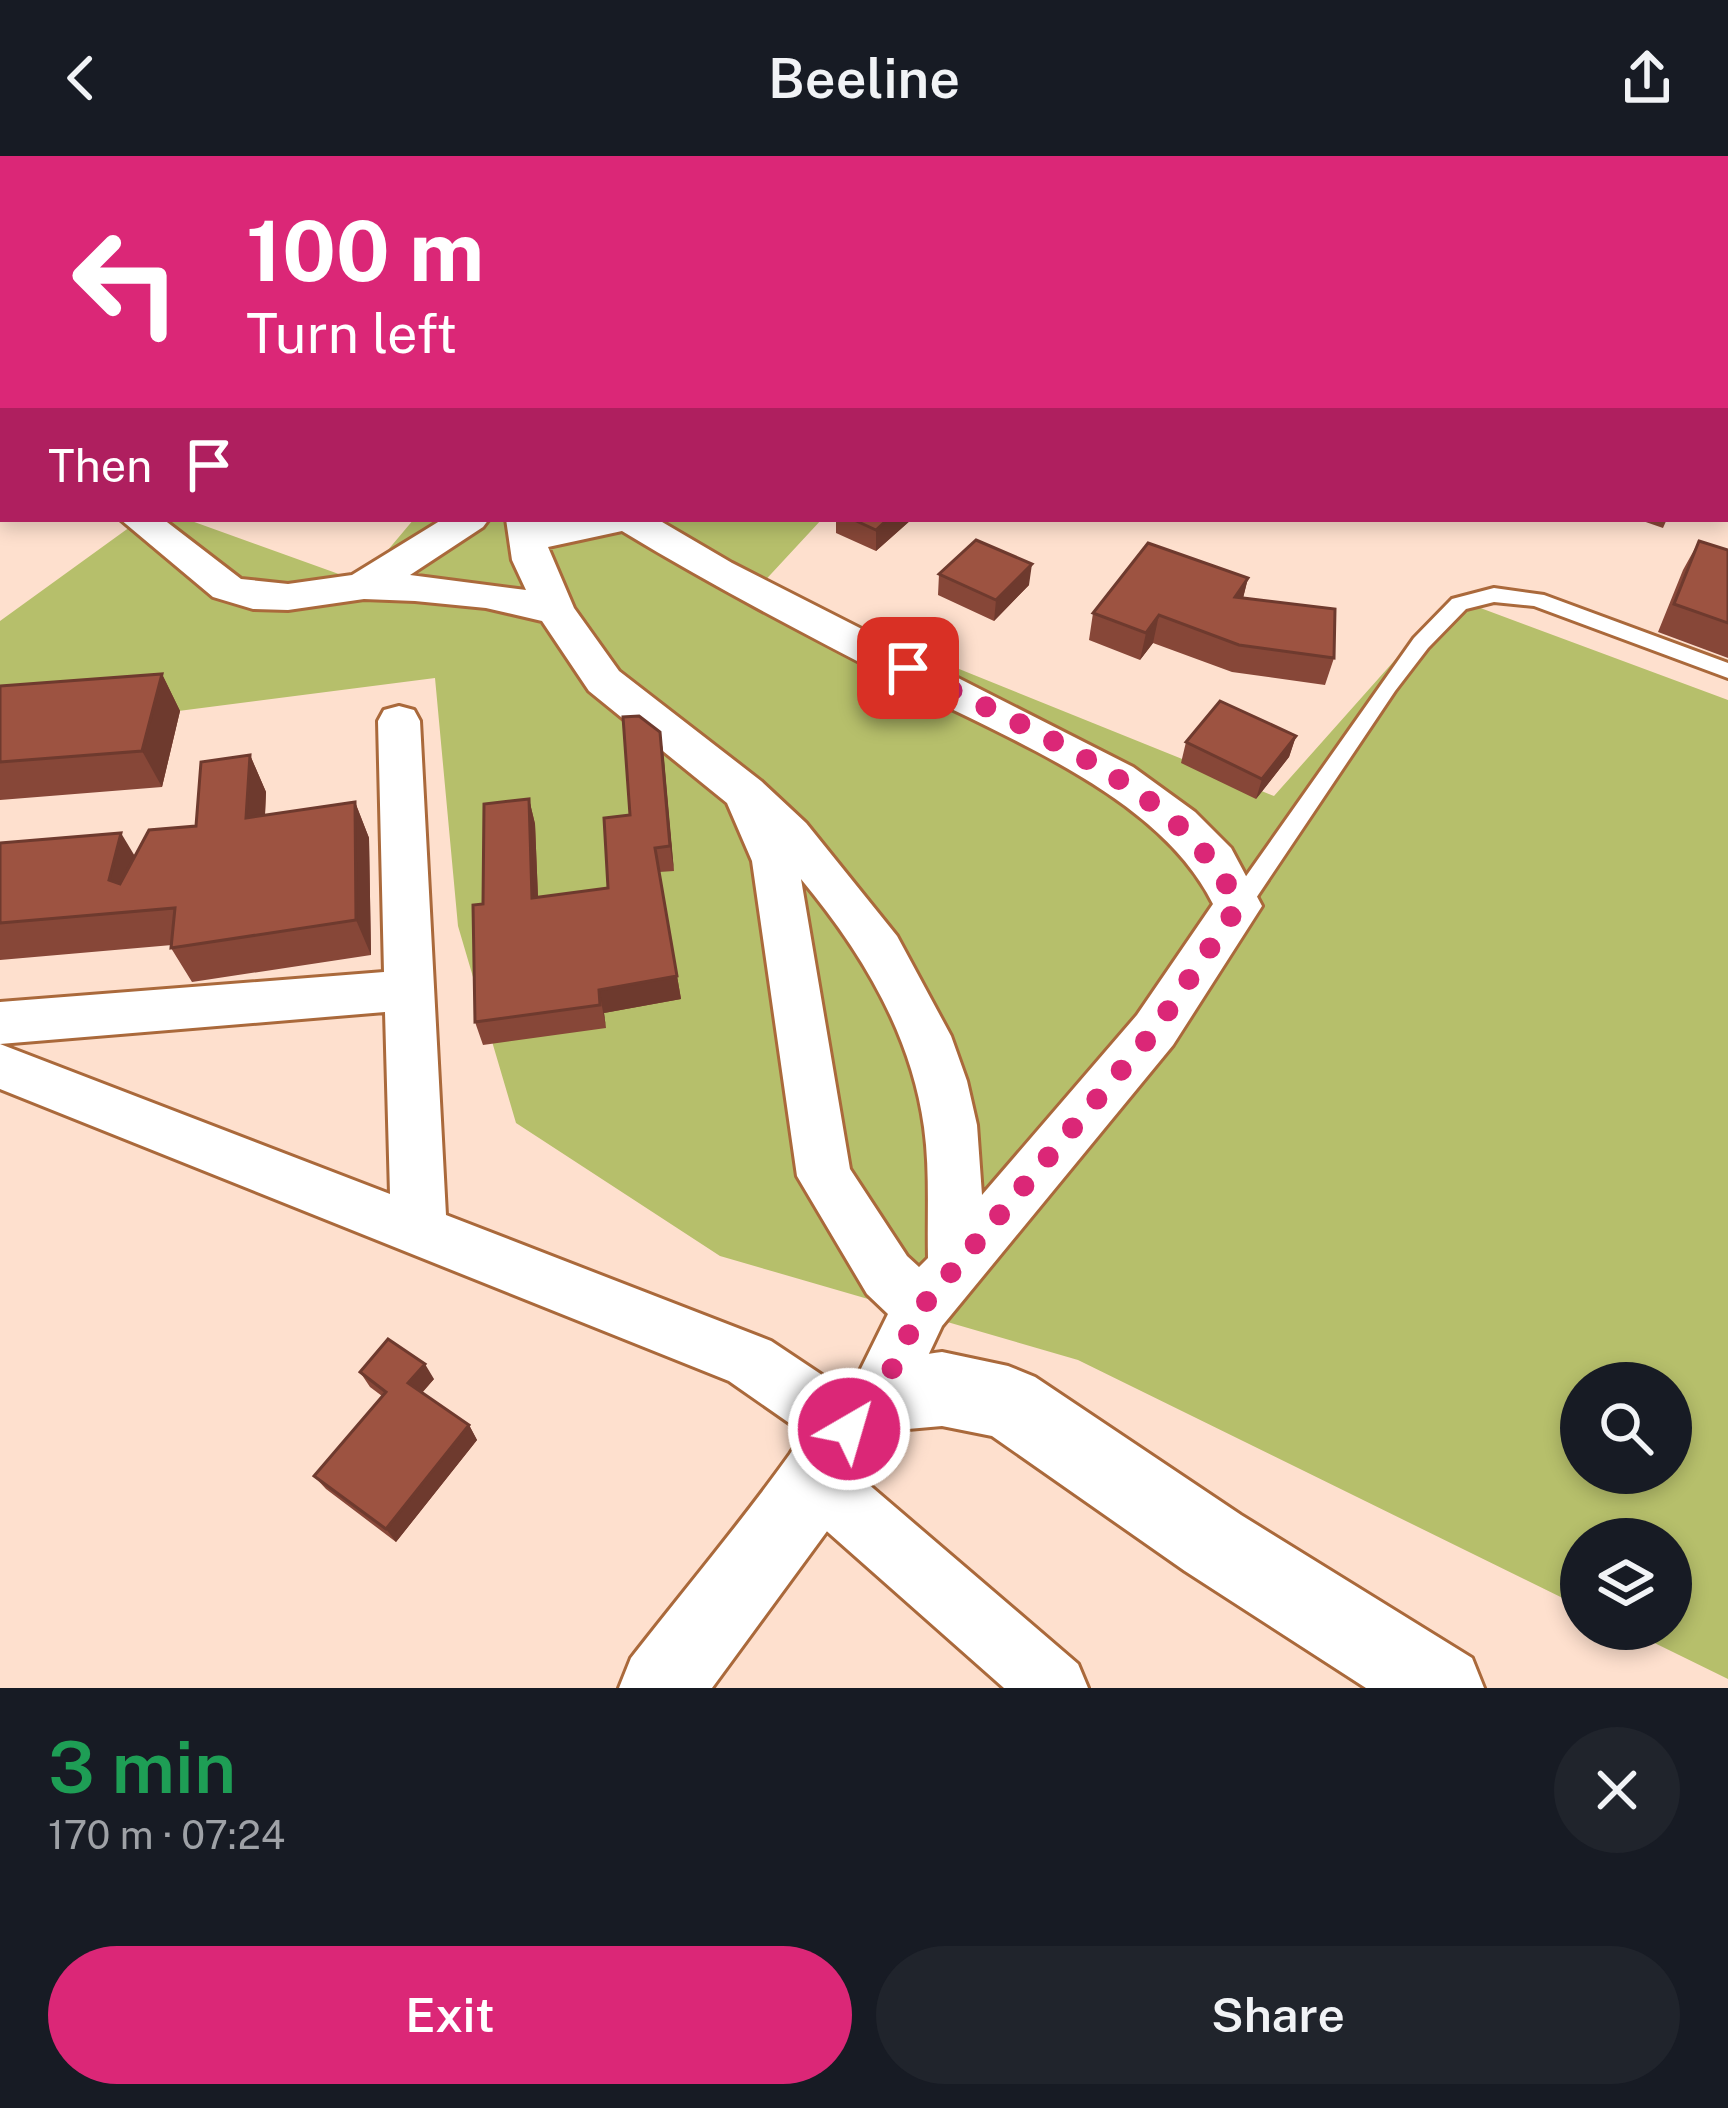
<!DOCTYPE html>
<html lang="en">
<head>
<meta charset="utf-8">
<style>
	:root { --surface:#171b24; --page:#20242c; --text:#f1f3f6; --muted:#9ea1a6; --accent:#db2777 }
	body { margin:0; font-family:"Public Sans",sans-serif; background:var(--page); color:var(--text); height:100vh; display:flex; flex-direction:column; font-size:45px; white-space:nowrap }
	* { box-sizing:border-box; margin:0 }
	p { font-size:39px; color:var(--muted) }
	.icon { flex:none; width:66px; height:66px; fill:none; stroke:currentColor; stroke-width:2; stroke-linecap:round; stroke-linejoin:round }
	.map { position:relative; height:1532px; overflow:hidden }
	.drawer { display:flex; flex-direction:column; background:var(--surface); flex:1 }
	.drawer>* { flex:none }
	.guide { position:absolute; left:0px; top:0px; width:1728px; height:366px; box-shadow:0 6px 18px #0003; background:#db2777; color:#fff; overflow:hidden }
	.tools { position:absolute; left:1560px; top:1206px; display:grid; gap:24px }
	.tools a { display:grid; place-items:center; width:132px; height:132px; border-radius:50%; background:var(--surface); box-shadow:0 6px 18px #0003; font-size:60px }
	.pin { position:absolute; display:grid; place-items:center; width:102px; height:102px; color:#fff; margin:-51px; border-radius:24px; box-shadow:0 6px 18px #0006 }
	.me { position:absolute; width:132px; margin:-66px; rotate:38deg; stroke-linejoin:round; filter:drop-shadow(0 0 9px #0008) }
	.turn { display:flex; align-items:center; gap:42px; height:252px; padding:0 48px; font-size:54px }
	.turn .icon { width:156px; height:156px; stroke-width:2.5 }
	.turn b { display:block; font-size:84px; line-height:102px }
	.then { display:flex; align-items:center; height:114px; padding:0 48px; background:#0003; gap:24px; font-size:45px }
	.round { display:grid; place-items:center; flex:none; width:126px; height:126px; border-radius:63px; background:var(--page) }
	.summary { display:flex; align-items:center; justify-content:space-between; height:204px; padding:0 48px }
	h1 { font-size:72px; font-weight:600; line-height:90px; color:#1e9e55 }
	.primary-button { display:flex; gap:24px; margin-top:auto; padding:24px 48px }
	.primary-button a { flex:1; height:138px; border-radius:72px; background:var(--accent); color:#fff; font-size:48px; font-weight:600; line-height:138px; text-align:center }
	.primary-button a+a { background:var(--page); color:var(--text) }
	header { display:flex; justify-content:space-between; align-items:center; height:156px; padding:0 48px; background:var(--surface); font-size:54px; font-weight:600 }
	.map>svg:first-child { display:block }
	.green { fill:#b6bf6b; fill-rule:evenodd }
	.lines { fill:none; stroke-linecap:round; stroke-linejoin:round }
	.service-casing { stroke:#aa693b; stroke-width:6 }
	.minor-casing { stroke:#aa693b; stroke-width:6 }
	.tertiary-casing { stroke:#aa693b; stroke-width:6 }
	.service { fill:#fff; fill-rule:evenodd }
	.minor { fill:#fff; fill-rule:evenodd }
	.tertiary { fill:#fff; fill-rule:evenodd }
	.wall { fill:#874738 }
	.shaded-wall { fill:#6e3a2e }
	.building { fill:#9d5341; stroke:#6e3a2e; stroke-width:3 }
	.route { stroke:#db2777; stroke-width:21; stroke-dasharray:0 37.8 }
</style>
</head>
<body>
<header><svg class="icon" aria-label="back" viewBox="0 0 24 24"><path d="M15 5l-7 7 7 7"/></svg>Beeline<svg class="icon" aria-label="share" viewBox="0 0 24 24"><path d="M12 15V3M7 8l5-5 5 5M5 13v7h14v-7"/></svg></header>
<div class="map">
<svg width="1728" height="1532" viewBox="0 0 1728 1532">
	<rect width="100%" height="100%" fill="#fee0ce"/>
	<!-- green -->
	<path class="green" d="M141,363H186L361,426L414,363H822L758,432L1274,640L1451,441L1728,544V1523L1626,1473H1671V1383H1581V1451L1078,1204L720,1100L516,967L458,770L435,522L0,578V465ZM1581,1227H1671V1317H1581Z"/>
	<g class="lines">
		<defs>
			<path id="service" d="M1494,432L1544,439L1728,507V522L1534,450L1494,446L1466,453L1428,492L1395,535L1246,757H1230L1226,750L1230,743L1414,482L1452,443Z"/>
			<path id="minor" d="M1312,0H1341L1343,3H1314Z
				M1725,111L1728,112V132L1725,131Z
				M3,283V306L0,307V284Z
				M120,363H163L241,423L288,428L352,419L443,363H489L483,371L410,419L526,434L512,404L506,363H657L732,407L1133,611L1195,656L1231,692L1262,750L1173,889L942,1170L894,1272L877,1279L870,1294L849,1303L828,1294L729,1225L0,933V888L390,1038L385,856L0,888V846L384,816L378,565L384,554L399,550L414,554L420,565L446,1059L771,1185L849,1237L888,1158L867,1138L797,1020L752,705L727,647L589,535L542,465L486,452L415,445L364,443L288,454L253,453L213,441ZM622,375C711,429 803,477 896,525C1001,581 1158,637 1213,748L1137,859L982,1039L977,969L967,925L951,880L897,780L806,667L761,625L619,515L574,452L548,391ZM801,723C861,795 911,877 924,971C930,1014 927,1058 928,1102L919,1111L907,1100L850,1013Z
				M817,1294L839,1303L1078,1508L1088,1532H1004L795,1347L786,1325L795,1303Z"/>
			<path id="tertiary" d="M942,1196L1008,1210L1035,1221L1241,1359L1472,1502L1484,1532H1366L1185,1415L992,1280L942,1270L908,1273L876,1300L844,1352L712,1532H619L631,1502C684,1434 740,1368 790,1298C807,1273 819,1243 846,1225C874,1207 909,1200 942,1196Z"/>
		</defs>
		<!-- service casing -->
		<use href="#service" class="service-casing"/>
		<!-- minor casing -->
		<use href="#minor" class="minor-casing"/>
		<!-- tertiary casing -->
		<use href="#tertiary" class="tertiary-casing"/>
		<!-- service -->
		<use href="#service" class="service"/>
		<!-- minor -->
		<use href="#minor" class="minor"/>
		<!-- tertiary -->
		<use href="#tertiary" class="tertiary"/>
	</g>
	<!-- wall -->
	<path class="wall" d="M836,363H912L876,395L836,377Z
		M1637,363H1667L1663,372Z
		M1699,385L1728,394V502L1658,476L1683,414Z
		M939,418L1029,429L994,465L938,439Z
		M1248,422L1243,442L1334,502L1325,529L1232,516L1153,487L1140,504L1089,484L1093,457Z
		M162,518L180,555L162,631L0,644V530Z
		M660,576L674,715L659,716L681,843L604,857L606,872L483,889L475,866L483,748L529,643L535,668L538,741L608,732L630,659Z
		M1296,580L1289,601L1256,643L1181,607L1186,586Z
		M250,599L266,636L265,660L355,646L369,682L371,799L192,826L171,792L172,789L0,804V687L135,700L196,670Z
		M360,1216L434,1223L422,1237L469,1269L477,1284L396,1386L326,1333L314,1320L382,1240L370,1231Z"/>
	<!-- shaded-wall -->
	<path class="shaded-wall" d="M48,0H115L110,3H49Z
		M584,0H610L607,3H580Z
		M3,23V66L0,67V24Z
		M3,206V253L0,255V208Z
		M888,363H912L876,395V374Z
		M1032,408L1029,429L994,465L996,444Z
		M1248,422L1241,450L1235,441Z
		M1159,459L1153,487L1140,504L1146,477Z
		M162,518L180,555L162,631L142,595Z
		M660,576L664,602L674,715L670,690Z
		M1296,580L1289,601L1256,643L1262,623Z
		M250,599L266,636L263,698L246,662Z
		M529,643L535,668L539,766L532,742Z
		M355,646L369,682L371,799L356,764Z
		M121,677L142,712L131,756L109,724Z
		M677,820L681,843L604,857L606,872L599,834Z
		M425,1208L434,1223L417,1242L408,1227Z
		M469,1269L477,1284L396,1386L386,1373Z"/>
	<!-- building -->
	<path class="building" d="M0,0H49L58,3H3V23L0,24Z
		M258,0H279L291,3H260Z
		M514,0H584L580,3H509Z
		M0,118L3,120V206L0,208Z
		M852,363H888L876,374Z
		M976,384L1032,408L996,444L939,418Z
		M1699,385L1728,394V467L1674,448Z
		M1148,387L1248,422L1235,441L1335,453L1334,502L1239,489L1159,459L1146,477L1093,457Z
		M162,518L142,595L0,606V530Z
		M1220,545L1296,580L1262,623L1186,586Z
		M639,560L660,576L670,690L655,692L677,820L599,834L600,849L475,866L473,749L483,748L484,648L529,643L532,742L608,732L604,662L630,659L623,561Z
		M250,599L246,662L355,646L356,764L171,792L175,752L0,767V687L121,677L109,724L120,728L149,674L196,670L201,606Z
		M388,1183L425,1208L408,1227L469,1269L386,1373L314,1320L386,1236L360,1216Z"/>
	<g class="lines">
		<!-- route -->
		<path class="route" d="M849,1273L873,1252L922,1151L1155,874L1238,750C1184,630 1019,571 908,512"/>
	</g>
</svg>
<div class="tools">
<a><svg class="icon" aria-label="search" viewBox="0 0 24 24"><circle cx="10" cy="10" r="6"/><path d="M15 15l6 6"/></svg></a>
<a><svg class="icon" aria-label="layers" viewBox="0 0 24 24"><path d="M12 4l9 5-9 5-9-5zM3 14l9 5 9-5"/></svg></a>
</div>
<div class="pin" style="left:908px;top:512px;background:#d93025"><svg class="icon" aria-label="arrive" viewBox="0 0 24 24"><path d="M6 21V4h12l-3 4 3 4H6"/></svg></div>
<svg class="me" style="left:849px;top:1273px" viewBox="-20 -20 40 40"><circle r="17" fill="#db2777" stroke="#fff" stroke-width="3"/><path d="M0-11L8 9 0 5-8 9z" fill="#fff"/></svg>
<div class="guide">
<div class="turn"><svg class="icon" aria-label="left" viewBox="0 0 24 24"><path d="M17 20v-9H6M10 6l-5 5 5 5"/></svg><div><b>100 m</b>Turn left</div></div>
<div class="then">Then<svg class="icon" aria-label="arrive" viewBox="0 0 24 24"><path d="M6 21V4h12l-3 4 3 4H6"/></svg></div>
</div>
</div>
<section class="drawer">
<div class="summary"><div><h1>3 min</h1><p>170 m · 07:24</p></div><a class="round"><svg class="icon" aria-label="close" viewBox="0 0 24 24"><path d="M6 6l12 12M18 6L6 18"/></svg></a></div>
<div class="primary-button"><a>Exit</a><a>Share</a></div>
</section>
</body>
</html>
